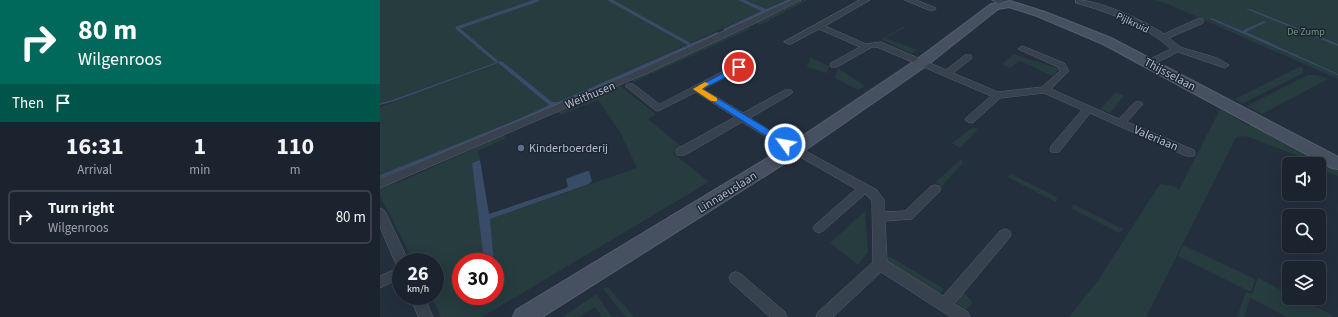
<!DOCTYPE html>
<html lang="en">
<head>
<meta charset="utf-8">
<style>
	:root { --surface:#1b232e; --page:#242b36; --text:#f1f3f6; --muted:#a0a4aa; --line:#39404a }
	body { margin:0; font-family:"Source Sans 3",sans-serif; background:var(--page); color:var(--text); height:100vh; display:flex; flex-direction:column; font-size:15px; white-space:nowrap }
	* { box-sizing:border-box; margin:0 }
	p { font-size:13px; color:var(--muted) }
	.icon { flex:none; width:22px; height:22px; fill:none; stroke:currentColor; stroke-width:2; stroke-linecap:round; stroke-linejoin:round }
	.map { position:relative; flex:1; overflow:hidden }
	.drawer { display:flex; flex-direction:column; background:var(--surface); width:380px }
	.drawer>* { flex:none }
	.banner { background:#00695c; color:#fff; overflow:hidden }
	.buttons { position:absolute; left:902px; top:157px; display:grid; gap:8px }
	.buttons a { display:grid; place-items:center; width:44px; height:44px; border-radius:6px; background:var(--surface); box-shadow:0 4px 16px #0002,0 0 0 1px var(--line); font-size:20px }
	.speed { position:absolute; left:12px; top:253px; display:flex; gap:8px; font-size:20px; font-weight:700; text-align:center }
	.speed>* { display:grid; place-content:center; width:52px; height:52px; border-radius:50%; background:var(--surface); box-shadow:0 4px 16px #0002,0 0 0 1px var(--line); line-height:1 }
	.speed small { font-size:10px; font-weight:400 }
	.speed .limit { border:6px solid #d22; background:#fff; color:#111 }
	.pin { position:absolute; display:grid; place-items:center; width:34px; height:34px; color:#fff; margin:-17px; border:2px solid #fff; border-radius:50%; box-shadow:0 1px 4px #0007 }
	.me { position:absolute; width:44px; margin:-22px; rotate:302deg; stroke-linejoin:round; filter:drop-shadow(0 0 3px #0008) }
	.turn { display:flex; align-items:center; gap:14px; height:84px; padding:0 12px; font-size:18px }
	.turn .icon { width:52px; height:52px; stroke-width:2.5 }
	.turn b { display:block; font-size:28px; line-height:34px }
	.then { display:flex; align-items:center; height:38px; padding:0 12px; background:#0003; gap:8px; font-size:15px }
	.eta { display:flex; justify-content:space-evenly; align-items:center; height:68px; text-align:center }
	.eta b { font-size:24px; font-weight:700; line-height:28px }
	ul { padding:0; list-style:none }
	li { display:flex; align-items:center; gap:12px; height:54px; margin:0 8px 6px; padding:0 4px; border:2px solid var(--line); border-radius:6px }
	li div { flex:1 }
	li b { display:block; font-size:15px }
	li em { font-style:normal }
	main { display:flex; flex:1; min-height:0 }
	.map>svg:first-child { display:block }
	.green { fill:#263c3f }
	.water { fill:#394c67 }
	.lines { fill:none; stroke-linecap:round; stroke-linejoin:round }
	.stream { stroke:#394c67; stroke-width:3 }
	.street-casing { stroke:#565f6c; stroke-width:1 }
	.secondary-casing { stroke:#565f6c; stroke-width:2 }
	.street { fill:#38414e; fill-rule:evenodd }
	.secondary { fill:#465061; fill-rule:evenodd }
	.route { fill:#1a73e8; stroke:#114b97 }
	.slow { fill:#f59e0b }
	.service-dot { fill:#5c6f8a; stroke:#1d2633; stroke-width:1.5 }
	.labels { text-anchor:middle; stroke-width:3; stroke-linejoin:round; paint-order:stroke }
	.far-street-label { font-size:10px; fill:#b4bcc9; stroke:#1d2633 }
	.far-park-label { font-size:10px; fill:#6b9a76; stroke:#1d2633 }
	.street-label { font-size:12px; fill:#b4bcc9; stroke:#1d2633 }
	.poi-label { font-size:12px; fill:#b4bcc9; stroke:#1d2633; text-anchor:start }
</style>
</head>
<body>
<main>
<section class="drawer">
<div class="banner">
<div class="turn"><svg class="icon" aria-label="right" viewBox="0 0 24 24"><path d="M7 20v-9h11M14 6l5 5-5 5"/></svg><div><b>80 m</b>Wilgenroos</div></div>
<div class="then">Then<svg class="icon" aria-label="arrive" viewBox="0 0 24 24"><path d="M6 21V4h12l-3 4 3 4H6"/></svg></div>
</div>
<div class="eta">
<div><b>16:31</b><p>Arrival</p></div>
<div><b>1</b><p>min</p></div>
<div><b>110</b><p>m</p></div>
</div>
<ul>
<li><svg class="icon" aria-label="right" viewBox="0 0 24 24"><path d="M7 20v-9h11M14 6l5 5-5 5"/></svg><div><b>Turn right</b><p>Wilgenroos</p></div><em>80 m</em></li>
</ul>
</section>
<div class="map">
<svg width="958" height="317" viewBox="0 0 958 317">
	<rect width="100%" height="100%" fill="#242f3e"/>
	<!-- green -->
	<path class="green" d="M0,0H358L381,11L178,102H172L123,62L120,61L12,100L0,103Z
		M365,0H407L386,9Z
		M423,0H428L380,25L375,23Z
		M774,0H958V79L788,4Z
		M369,27L370,29L254,82L251,79Z
		M523,27H526L505,38L537,50L532,54L501,39Z
		M634,54L679,69L672,76L652,66L639,61L630,68L622,64Z
		M430,57L449,66L447,73L427,67Z
		M118,63L169,105L168,107L0,175V107Z
		M919,67L923,68V73L863,103L855,99Z
		M458,68L485,86L478,90L455,78Z
		M928,75H937L948,79L882,114L867,106Z
		M239,85L276,114L268,119L302,147L293,153L329,182L102,317H61L51,296H55V262H34L0,196V187L20,182L124,135L126,138L98,151L100,160L92,163L104,262H81V296H108V299L117,296L110,219L257,168L240,132L218,100L181,115L178,112Z
		M736,92L744,96L730,113L720,109Z
		M840,109L869,126L871,122L958,169V176L939,169V164H929L918,156L866,136L856,137L766,317H689L717,282L780,184L794,186L799,190Z
		M593,127L598,129L580,148L572,143Z
		M581,159L583,163L561,187L556,182Z
		M631,174L677,197L676,202L627,177Z
		M335,204L337,208L164,317H151Z
		M693,204L743,229L739,233L692,209Z
		M485,211L488,252L478,265L450,243Z
		M803,245L875,279L871,292L798,256Z
		M509,256L564,289L559,294L506,262Z
		M878,278L909,294V298H918L952,315V317H907L870,298L864,317H857L866,292L872,294Z
		M228,287L254,317H246L223,289Z
		M583,292L593,302L586,310L575,305Z
		M216,294L232,317H222L215,307L199,317H183Z"/>
	<!-- water -->
	<path class="water" d="M358,0H365L386,9L407,0H413L346,31L343,29L381,11Z
		M866,9H870L958,44V46Z
		M832,18L862,31L884,21L886,22L866,32L958,74V75L830,19Z
		M337,32L340,34L143,121L0,178V175L141,118L169,105L118,63L15,101L0,105V103L12,100L120,61L123,62L172,102H178Z
		M100,160L109,214L186,188L188,186L186,179L207,171H209L212,181L209,184L110,219L114,262H104L92,163Z"/>
	<g class="lines">
		<!-- stream -->
		<path class="stream" d="M230,0L309,44
			M116,61L77,28L158,0"/>
		<defs>
			<path id="street" d="M411,0H421L369,26L265,74L0,188V179L259,70Z
				M480,0H490L445,26L486,44L501,42L566,70L585,55H591L592,57L591,59L573,73L618,92L662,87L680,71L678,67L638,49L642,46L645,47L684,63L689,71L671,89L739,119L755,102H761L763,104L761,106L747,122L814,150L815,153L814,156H806L710,113L679,152H671L670,149L671,146L702,110L664,93L620,98L594,122L590,123L585,120L586,118L611,96L497,47H492L457,67H451L450,65L451,63L480,47L439,29L411,44H408L404,42Z
				M525,0H536L556,8L555,10H549Z
				M612,0H622L626,3L622,5Z
				M696,0C720,0 763,20 784,34L817,19H823V23L789,38L800,47L837,58L849,65L845,68L798,52L772,65H766L765,63L766,61L791,49C764,25 731,13 696,3Z
				M364,61L368,64L367,66L323,89L363,113L405,90H411L413,92L411,94L370,118L409,142L497,190L504,200V212L525,211L551,186L555,185L559,186L561,189L559,192L532,219L505,221L507,261L563,296L620,231L625,229L630,231L631,234L630,237L574,304L588,312L590,317H571L501,272L453,317H436L438,312L493,262L492,201L485,194L443,231L439,233L435,231L433,228L435,225L476,189L401,146L362,122L305,155H297L296,152L297,149L355,117L316,92L278,111L275,110L245,86L247,84H253L279,104Z
				M0,208L4,210L6,213L29,262H21V278L0,288V276L20,267L17,266L15,262L0,227Z
				M356,272L361,274L405,312L407,317H390L351,282L349,278L351,274Z
				M30,296H44L53,317H39Z"/>
			<path id="secondary" d="M630,1L665,12L731,38L958,157V169L952,168L723,44L657,16L629,7L618,9L546,66L421,153L162,317H133L136,310L409,145L536,60L611,4Z"/>
		</defs>
		<!-- street casing -->
		<use href="#street" class="street-casing"/>
		<!-- secondary casing -->
		<use href="#secondary" class="secondary-casing"/>
		<!-- street -->
		<use href="#street" class="street"/>
		<!-- secondary -->
		<use href="#secondary" class="secondary"/>
	</g>
	<!-- route -->
	<path class="route" d="M359,65L362,66V69L322,89L409,142L410,144L409,146H402L313,89Z"/>
	<!-- slow -->
	<path class="slow" d="M325,82L329,84L322,89L337,98V101H331L313,89Z"/>
	<!-- markers -->
	<circle class="service-dot" cx="141" cy="148" r="4"/>
	<g class="labels">
		<!-- far-street labels -->
		<g class="far-street-label">
			<text transform="translate(753 22) rotate(26)" y="4">Pijlkruid</text>
		</g>
		<!-- far-park labels -->
		<g class="far-park-label">
			<text x="926" y="35">De Zump</text>
		</g>
		<!-- street labels -->
		<g class="street-label">
			<text transform="translate(790 74) rotate(28)" y="4">Thijsselaan</text>
			<text transform="translate(210 95) rotate(-23)" y="4">Weithusen</text>
			<text transform="translate(776 138) rotate(23)" y="4">Valeriaan</text>
			<text transform="translate(347 192) rotate(-32)" y="4">Linnaeuslaan</text>
		</g>
		<!-- poi labels -->
		<g class="poi-label">
			<text x="149" y="152">Kinderboerderij</text>
		</g>
	</g>
</svg>
<div class="buttons">
<a><svg class="icon" aria-label="sound" viewBox="0 0 24 24"><path d="M4 9h4l5-4v14l-5-4H4zM17 9q2 3 0 6"/></svg></a>
<a><svg class="icon" aria-label="search" viewBox="0 0 24 24"><circle cx="10" cy="10" r="6"/><path d="M15 15l6 6"/></svg></a>
<a><svg class="icon" aria-label="layers" viewBox="0 0 24 24"><path d="M12 4l9 5-9 5-9-5zM3 14l9 5 9-5"/></svg></a>
</div>
<div class="speed"><div>26<small>km/h</small></div><div class="limit">30</div></div>
<div class="pin" style="left:359px;top:67px;background:#d93025"><svg class="icon" aria-label="arrive" viewBox="0 0 24 24"><path d="M6 21V4h12l-3 4 3 4H6"/></svg></div>
<svg class="me" style="left:405px;top:144px" viewBox="-20 -20 40 40"><circle r="17" fill="#1a73e8" stroke="#fff" stroke-width="3"/><path d="M0-11L8 9 0 5-8 9z" fill="#fff"/></svg>
</div>
</main>
</body>
</html>
